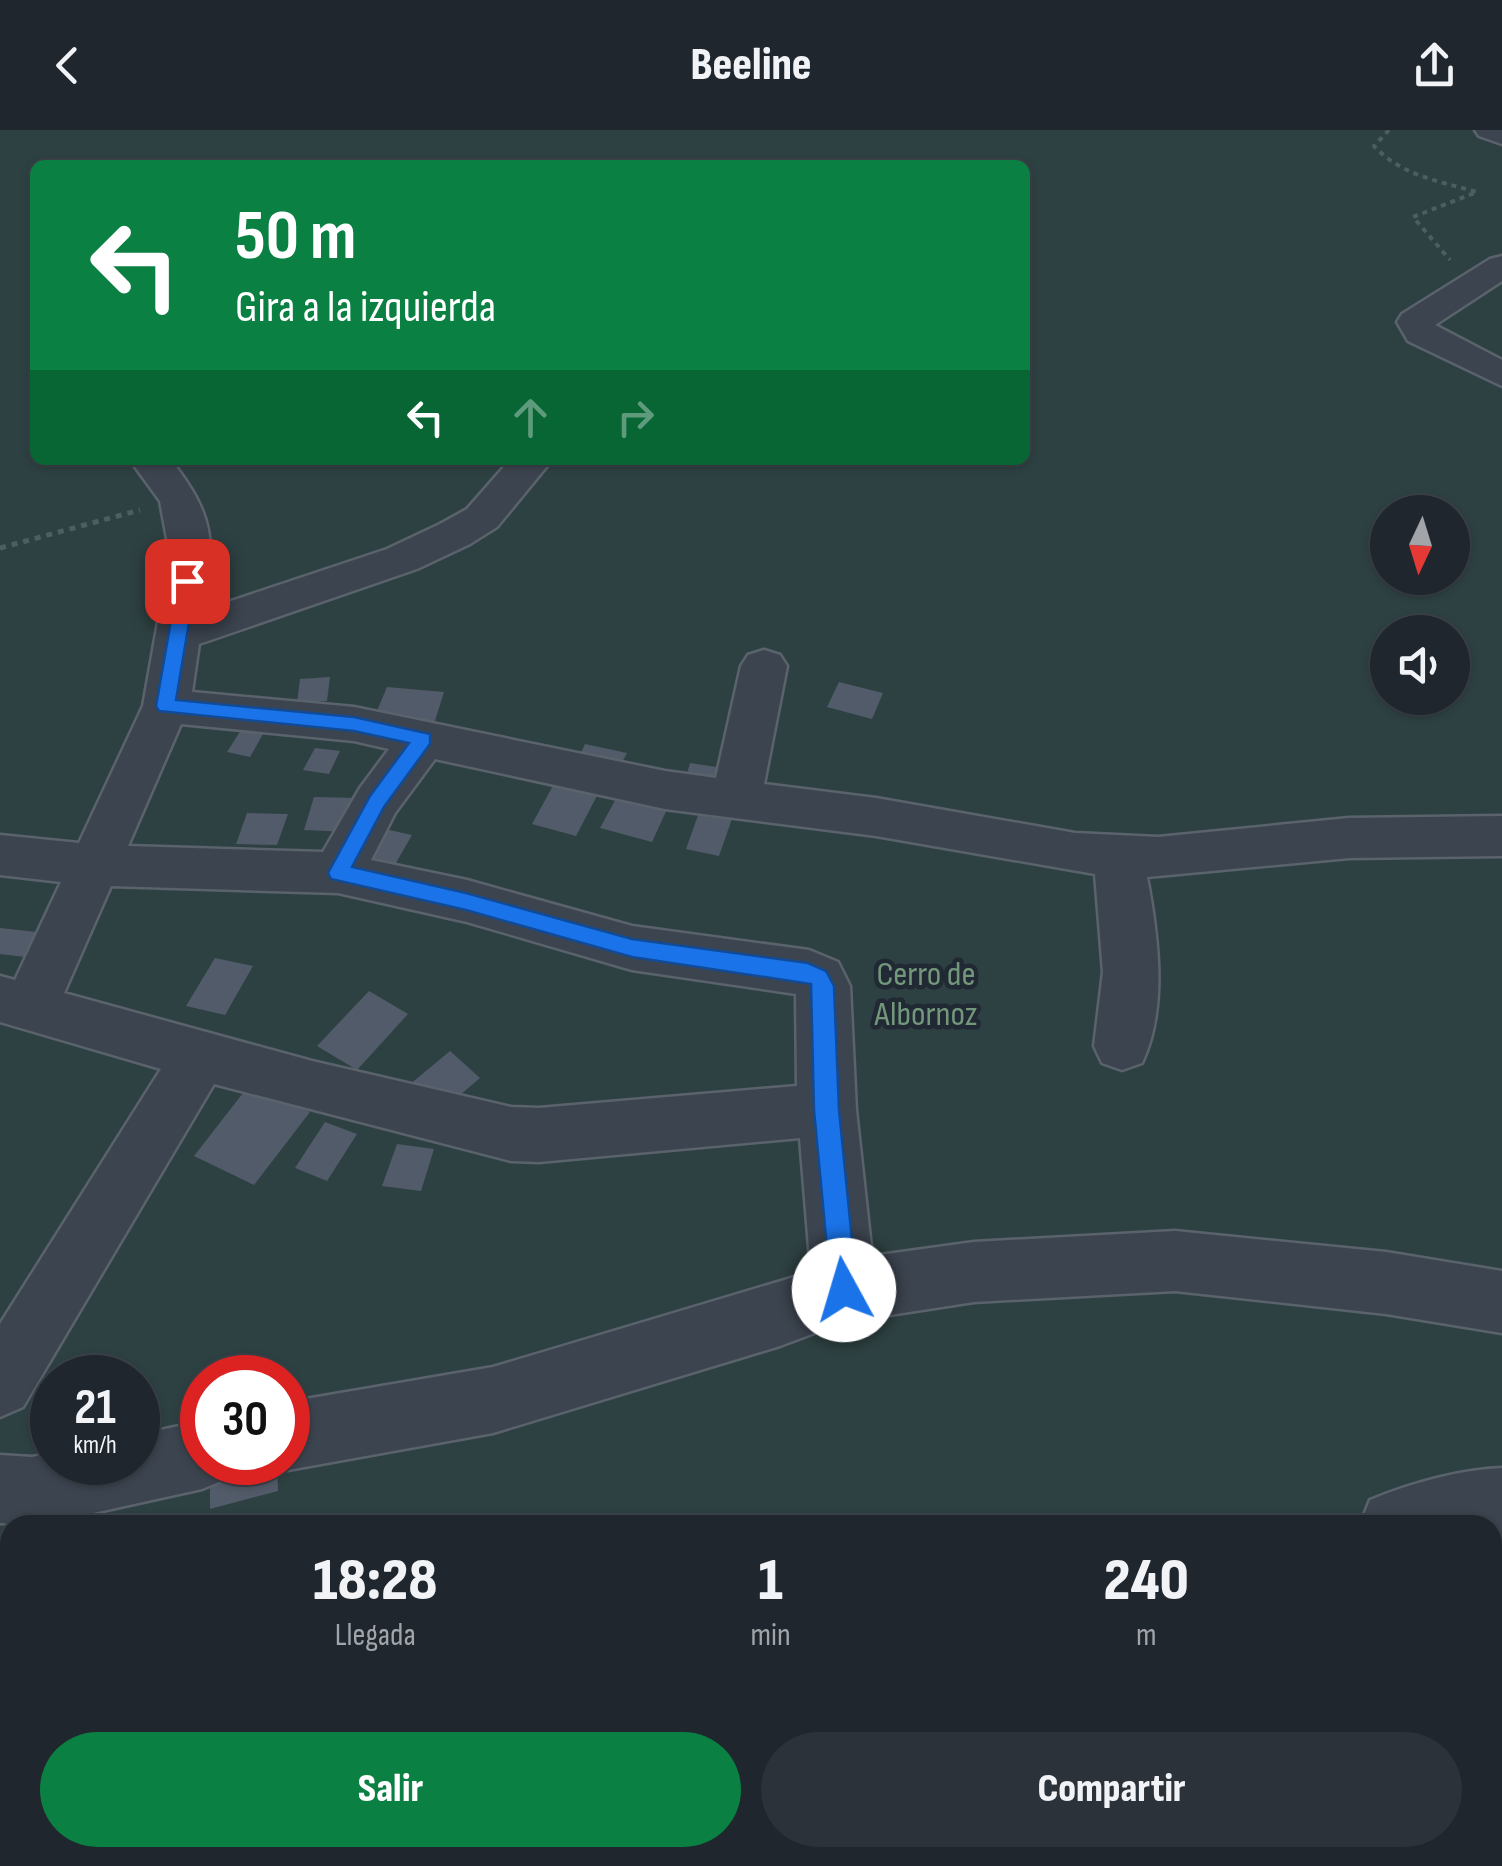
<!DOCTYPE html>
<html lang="es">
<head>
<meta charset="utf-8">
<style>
	:root { --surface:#1f262e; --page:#2c323a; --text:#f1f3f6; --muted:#a1a5aa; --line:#3c434a; --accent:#0b8043 }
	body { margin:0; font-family:"Sofia Sans Condensed",sans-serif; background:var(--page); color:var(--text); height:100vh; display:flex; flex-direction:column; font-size:38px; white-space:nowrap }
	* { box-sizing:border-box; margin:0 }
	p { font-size:32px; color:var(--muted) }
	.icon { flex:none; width:55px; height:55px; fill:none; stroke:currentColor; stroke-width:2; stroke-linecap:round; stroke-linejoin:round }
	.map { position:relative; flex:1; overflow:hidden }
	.details { position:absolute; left:0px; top:1385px; width:1502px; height:352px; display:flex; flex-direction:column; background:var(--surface); border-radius:30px 30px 0 0; box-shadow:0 2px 8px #0004,0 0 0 2px var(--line) }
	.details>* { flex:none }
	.hud { position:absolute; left:30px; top:30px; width:1000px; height:305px; border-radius:15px; box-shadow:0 2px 8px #0004,0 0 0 2px var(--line); background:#0b8043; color:#fff; overflow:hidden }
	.needle { width:65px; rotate:184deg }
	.tools { position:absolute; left:1370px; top:365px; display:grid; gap:20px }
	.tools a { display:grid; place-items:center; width:100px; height:100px; border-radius:50%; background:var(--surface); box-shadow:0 2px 8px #0004,0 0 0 2px var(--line); font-size:50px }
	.speed { position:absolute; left:30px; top:1225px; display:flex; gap:20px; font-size:50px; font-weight:700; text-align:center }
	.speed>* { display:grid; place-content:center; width:130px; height:130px; border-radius:50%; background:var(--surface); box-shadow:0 2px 8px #0004,0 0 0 2px var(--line); line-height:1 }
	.speed small { font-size:25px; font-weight:400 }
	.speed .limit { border:15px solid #d22; background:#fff; color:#111 }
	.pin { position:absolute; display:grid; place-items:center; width:85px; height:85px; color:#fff; margin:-42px; border-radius:20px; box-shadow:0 5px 15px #0006 }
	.me { position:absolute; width:110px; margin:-55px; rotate:354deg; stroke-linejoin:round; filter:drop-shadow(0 0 8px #0008) }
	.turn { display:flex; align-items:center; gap:35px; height:210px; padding:0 40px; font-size:45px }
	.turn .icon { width:130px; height:130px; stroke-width:2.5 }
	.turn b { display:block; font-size:70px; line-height:85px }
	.lanes { display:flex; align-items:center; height:95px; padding:0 40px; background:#0003; justify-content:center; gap:50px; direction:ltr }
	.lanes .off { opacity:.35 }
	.eta { display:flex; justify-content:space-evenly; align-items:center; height:170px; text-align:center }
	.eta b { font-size:60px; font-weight:800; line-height:70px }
	.primary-button { display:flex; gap:20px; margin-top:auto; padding:20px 40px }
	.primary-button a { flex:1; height:115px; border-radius:60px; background:var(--accent); color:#fff; font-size:40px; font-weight:800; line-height:115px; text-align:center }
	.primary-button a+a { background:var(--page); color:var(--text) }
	header { display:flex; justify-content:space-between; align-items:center; height:130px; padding:0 40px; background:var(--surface); font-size:45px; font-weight:800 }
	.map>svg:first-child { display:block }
	.green { fill:#2e4142; fill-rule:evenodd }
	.building { fill:#525b69 }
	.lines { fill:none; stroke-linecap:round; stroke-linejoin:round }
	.minor-casing { stroke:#5a626c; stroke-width:5 }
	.path-far1 { stroke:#4d5e60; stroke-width:4; stroke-dasharray:5 5; stroke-linecap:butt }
	.path { stroke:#4d5e60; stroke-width:5; stroke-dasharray:6 6; stroke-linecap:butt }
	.minor { fill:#3c444f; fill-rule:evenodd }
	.route { fill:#1a73e8; stroke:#114b97; stroke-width:2.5 }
	.labels { text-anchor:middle; stroke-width:9; stroke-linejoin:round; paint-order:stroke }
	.park-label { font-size:35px; fill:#73977b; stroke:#212934 }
</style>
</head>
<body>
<header><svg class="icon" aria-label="back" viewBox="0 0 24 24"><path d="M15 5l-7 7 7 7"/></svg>Beeline<svg class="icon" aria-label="share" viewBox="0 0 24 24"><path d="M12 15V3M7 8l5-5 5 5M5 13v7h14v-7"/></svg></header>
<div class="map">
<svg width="1502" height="1736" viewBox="0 0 1502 1736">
	<rect width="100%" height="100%" fill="#29323e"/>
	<!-- green -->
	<path class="green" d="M0,0H1502V1736H0ZM35,35H1025V330H35ZM1388,382H1452V448H1388ZM1388,502H1452V568H1388ZM52,1248H138V1332H52ZM202,1248H288V1332H202ZM10,1395H1492V1728H10Z"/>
	<!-- building -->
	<path class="building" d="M330,547L327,571L297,573L300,549Z
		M839,552L883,563L872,589L827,577Z
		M387,557L444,562L434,594L374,588Z
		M241,600L263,604L250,627L227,622Z
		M585,614L627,623L618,640L577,631Z
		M315,618L340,621L329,644L303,640Z
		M690,633L730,639L723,660L684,654Z
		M555,652L599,662L576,706L532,694Z
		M618,665L668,677L652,712L600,698Z
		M314,667L359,668L350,702L304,700Z
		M701,677L734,683L719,726L686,719Z
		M247,683L288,684L277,715L236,714Z
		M376,697L412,705L392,740L356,731Z
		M0,798L55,804L42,829L0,824Z
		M215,828L253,836L225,885L186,876Z
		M369,861L408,884L357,940L317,916Z
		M450,921L480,948L439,983L409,955Z
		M250,954L310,982L254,1055L194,1026Z
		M325,992L357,1004L327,1051L295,1038Z
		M397,1014L434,1019L421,1061L382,1056Z
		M243,1332H277L278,1361L210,1379V1341Z"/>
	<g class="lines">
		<defs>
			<path id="minor" d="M1475,0H1502V14L1479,6Z
				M1502,126V151L1435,195L1502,230V256L1408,211L1397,192L1402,184L1490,129Z
				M130,330H171C215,387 215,410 204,480L387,419L440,394L467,379L510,330H552L497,397L470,414L417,439L199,514L192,562L354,577L665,641L716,648L741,536L748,525L764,520L780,525L787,536L764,654L876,668L1075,703L1158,707L1349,688L1502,686V726L1349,728L1147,747C1158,805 1168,878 1142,933L1122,940L1102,933L1094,916L1103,842L1095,744L876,706L665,679L435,629L395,683L371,730L467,750L632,796L809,820L838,832L850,856L856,980L872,1126L974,1112L1175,1101L1386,1122L1502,1141V1203L1386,1184L1175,1161L974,1172L844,1192L780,1216L493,1303L288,1340L271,1332H288V1272L493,1237L811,1142L800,1008L539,1032L511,1031L214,954L23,1277L0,1287V1194L161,939L0,892V846L15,850L61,752L0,745V705L79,713L143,576L170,425L160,371ZM181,594L354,611L389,619L360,658L323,722L128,716ZM111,756L338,763L467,792L632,840L796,864L797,956L539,978L511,977L312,931L64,863Z
				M202,1291V1332H233L226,1349L202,1359L39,1395L0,1393V1325L32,1327L52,1323V1332H138V1305Z
				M1502,1338V1408H1492V1395H1360L1370,1370C1412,1353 1457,1340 1502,1338Z
				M1312,1728H1392L1396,1736H1316Z"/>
		</defs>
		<!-- minor casing -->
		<use href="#minor" class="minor-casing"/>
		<!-- path-far1 -->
		<path class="path-far1" d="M1389,0L1374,16C1402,46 1439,51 1477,62L1413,87L1450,130"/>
		<!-- path -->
		<path class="path" d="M0,418L140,380"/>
		<!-- minor -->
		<use href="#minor" class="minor"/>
	</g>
	<!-- route -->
	<path class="route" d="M187,445L196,451L176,570L354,587L430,604V614L384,677L352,737L466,763L632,809L808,833L826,841L834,856L839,980L857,1160L853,1170L844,1173L835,1170L831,1160L814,980L811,854L632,827L466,780L331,749L328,743L370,666L409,613L354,601L159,581L156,576L178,451Z"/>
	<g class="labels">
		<!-- park labels -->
		<g class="park-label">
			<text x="926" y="855">Cerro de<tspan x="926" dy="40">Albornoz</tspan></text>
		</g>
	</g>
</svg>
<div class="tools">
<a><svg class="needle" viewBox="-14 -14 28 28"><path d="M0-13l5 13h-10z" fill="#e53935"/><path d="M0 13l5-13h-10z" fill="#a1a5aa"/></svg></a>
<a><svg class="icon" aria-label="sound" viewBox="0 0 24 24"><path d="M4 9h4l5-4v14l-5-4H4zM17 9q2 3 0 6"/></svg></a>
</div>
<div class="speed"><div>21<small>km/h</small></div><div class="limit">30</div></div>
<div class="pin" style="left:187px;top:451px;background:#d93025"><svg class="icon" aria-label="arrive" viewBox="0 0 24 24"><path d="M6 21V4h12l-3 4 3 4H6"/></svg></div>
<svg class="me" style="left:844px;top:1160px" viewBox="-20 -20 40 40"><circle r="19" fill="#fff"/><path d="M0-13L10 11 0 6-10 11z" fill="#1a73e8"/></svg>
<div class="hud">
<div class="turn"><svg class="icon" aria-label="left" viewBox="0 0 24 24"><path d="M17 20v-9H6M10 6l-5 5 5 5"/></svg><div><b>50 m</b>Gira a la izquierda</div></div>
<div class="lanes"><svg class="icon" aria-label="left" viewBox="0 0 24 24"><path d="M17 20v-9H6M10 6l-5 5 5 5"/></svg><svg class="icon off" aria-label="ahead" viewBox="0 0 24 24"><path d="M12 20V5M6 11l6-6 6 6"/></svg><svg class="icon off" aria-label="right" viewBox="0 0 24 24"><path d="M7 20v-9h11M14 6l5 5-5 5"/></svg></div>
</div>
<section class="details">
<div class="eta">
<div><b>18:28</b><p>Llegada</p></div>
<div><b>1</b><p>min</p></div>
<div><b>240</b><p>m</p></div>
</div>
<div class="primary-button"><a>Salir</a><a>Compartir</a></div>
</section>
</div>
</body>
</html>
